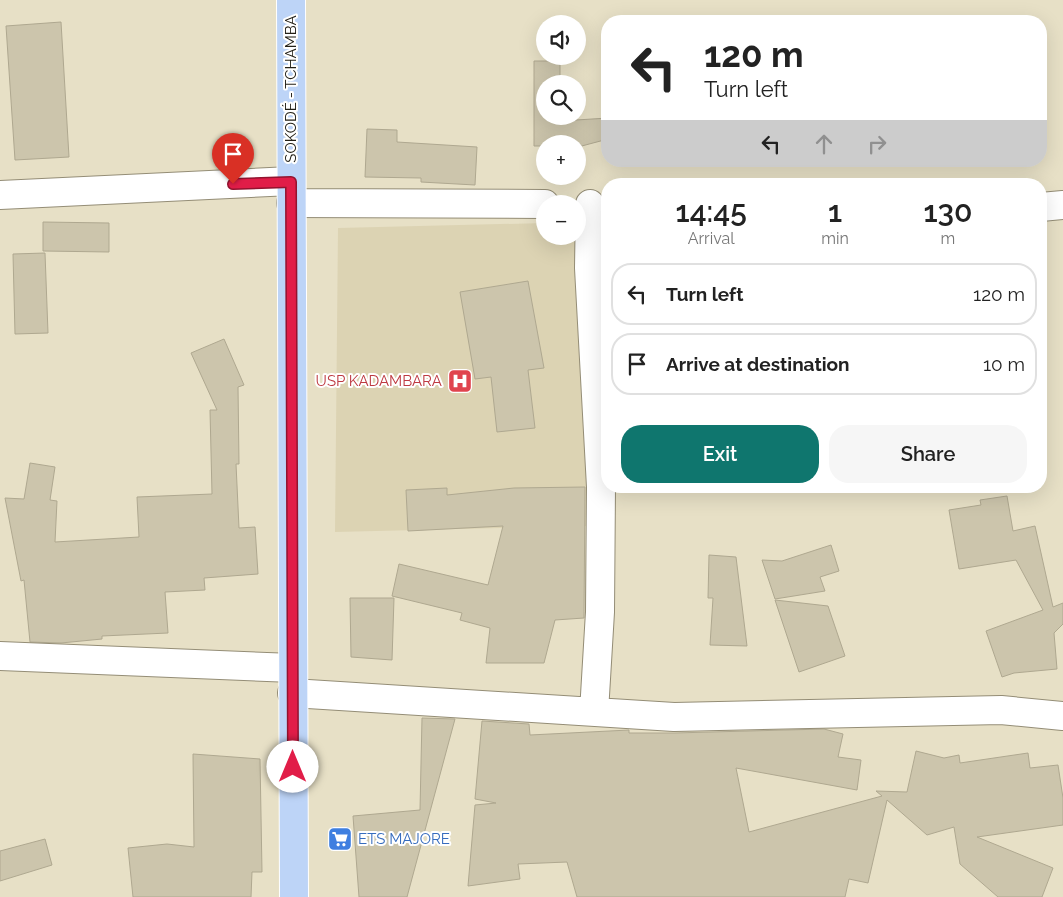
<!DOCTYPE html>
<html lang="en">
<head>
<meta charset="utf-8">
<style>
	:root { --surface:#fff; --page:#f6f6f6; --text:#222; --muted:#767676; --line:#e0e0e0; --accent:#0f766e }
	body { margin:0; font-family:Raleway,sans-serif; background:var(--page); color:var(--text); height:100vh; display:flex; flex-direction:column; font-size:19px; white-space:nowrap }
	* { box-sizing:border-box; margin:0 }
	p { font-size:16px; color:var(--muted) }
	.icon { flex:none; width:28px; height:28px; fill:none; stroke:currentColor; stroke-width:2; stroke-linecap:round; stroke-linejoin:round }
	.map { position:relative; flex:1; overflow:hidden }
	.side { position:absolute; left:601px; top:178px; width:446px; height:315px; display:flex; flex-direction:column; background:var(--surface); border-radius:20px; box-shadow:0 5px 20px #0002 }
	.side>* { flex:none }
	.hud { position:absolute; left:601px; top:15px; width:446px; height:152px; border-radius:20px; box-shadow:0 5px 20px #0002; background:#fff; color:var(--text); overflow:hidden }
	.buttons { position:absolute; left:536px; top:15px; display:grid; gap:10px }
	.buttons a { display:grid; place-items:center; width:50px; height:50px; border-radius:50%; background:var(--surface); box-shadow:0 5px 20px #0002; font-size:25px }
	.pin { position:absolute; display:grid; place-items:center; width:42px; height:42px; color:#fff; margin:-51px -21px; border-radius:50% 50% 50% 0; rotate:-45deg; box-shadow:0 0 5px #0007 }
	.pin .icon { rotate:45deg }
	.me { position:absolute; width:55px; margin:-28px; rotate:0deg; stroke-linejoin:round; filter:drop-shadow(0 0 4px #0008) }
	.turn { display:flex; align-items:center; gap:18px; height:105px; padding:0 20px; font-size:22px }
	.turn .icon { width:65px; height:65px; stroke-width:2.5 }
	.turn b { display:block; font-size:35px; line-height:42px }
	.lanes { display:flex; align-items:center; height:48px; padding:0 20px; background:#0003; justify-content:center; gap:25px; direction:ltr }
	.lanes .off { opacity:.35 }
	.eta { display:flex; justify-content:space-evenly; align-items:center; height:85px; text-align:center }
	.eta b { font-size:30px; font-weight:600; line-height:35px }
	.action { display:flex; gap:10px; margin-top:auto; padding:10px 20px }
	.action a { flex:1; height:58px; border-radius:20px; background:var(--accent); color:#fff; font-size:20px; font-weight:600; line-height:58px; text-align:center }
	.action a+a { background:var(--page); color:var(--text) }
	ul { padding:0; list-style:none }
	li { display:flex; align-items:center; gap:15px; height:62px; margin:0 10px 8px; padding:0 10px; border:2px solid var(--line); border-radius:20px }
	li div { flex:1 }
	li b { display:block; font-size:19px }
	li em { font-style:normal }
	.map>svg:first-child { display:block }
	.built { fill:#dcd3b3 }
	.building { fill:#ccc5ac; stroke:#afa890 }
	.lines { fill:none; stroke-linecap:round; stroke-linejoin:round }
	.minor-casing { stroke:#948d76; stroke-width:30 }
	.major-casing { stroke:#fff; stroke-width:30 }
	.minor { stroke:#fff; stroke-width:28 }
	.major { stroke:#bdd4f7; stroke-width:28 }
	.route-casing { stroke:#92132f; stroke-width:12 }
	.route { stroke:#e11d48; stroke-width:9 }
	.labels { text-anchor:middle; stroke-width:4; stroke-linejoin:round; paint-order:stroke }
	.street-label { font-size:15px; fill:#232017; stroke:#fff }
	.health-label { font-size:15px; fill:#be3a42; stroke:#fff; text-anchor:end }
	.shop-label { font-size:15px; fill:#366cbe; stroke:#fff; text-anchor:start }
</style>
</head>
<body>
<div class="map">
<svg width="1063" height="897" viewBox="0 0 1063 897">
	<rect width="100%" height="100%" fill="#e7e0c6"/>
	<!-- built -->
	<path class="built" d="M545,223V236H578V223L588,526L335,532L338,228Z"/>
	<!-- building -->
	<path class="building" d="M61,22L69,157L15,160L6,26Z
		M534,61H560V84H545V116H560V121L608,118V139L578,147V144H545V146H534Z
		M367,129L397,130V142L477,147L475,185L421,182V178L365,177Z
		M43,222L109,223V252L43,251Z
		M45,253L48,333L15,334L13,254Z
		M528,281L544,368L528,370L535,428L497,432L491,377L475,379L460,292Z
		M224,339L244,385L238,387L239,464H236L239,528L255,527L258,574L204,578L205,590L165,592L168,633L102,636V639L61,643L30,642L24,580L21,581L5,498L24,499L30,463L55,467L50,500L57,501L55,542L139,537L137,497L212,494L210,410H217L191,353Z
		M585,487L584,618L555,620L544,663H486L490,628L460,620L462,613L392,596L399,564L488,585L503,526L408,531L406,490L447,488V495L514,488Z
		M1007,496L1013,531L1035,526L1053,607L1063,603V624L1054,633L1057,669L1014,673L1002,677L986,631L1043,610L1016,560L959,569L949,510L981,505L980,500Z
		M831,545L839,571L820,577L825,591L775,599L762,560L782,561Z
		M709,555L736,557L747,646L710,645L713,598H708Z
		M350,598H394L392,660L351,657Z
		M775,600L828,606L845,656L799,672Z
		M422,718L455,719L407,897H359L353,816L420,810Z
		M482,721L529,724L530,735L629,730V733H674L824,729L843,734L838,757L861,760L857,790L736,768L749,832L882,796L876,791L907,792L916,751L944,758L959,755L960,763L1028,753L1030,768L1058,765L1063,798V825L977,837L1053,868L1042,897H998L960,864L954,827L927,835L887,800L868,883L849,879L845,897H577L567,862L518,864L520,879L468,886L475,805L496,803L475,799Z
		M193,754L260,759L262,872H252L251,897H133L128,848L167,844L194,847Z
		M45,839L52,865L0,881V851Z"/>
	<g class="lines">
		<defs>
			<path id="minor" d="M0,195L291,181
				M291,203L545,204
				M590,204L589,268L601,487L600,612L594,712
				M1041,207L1063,205
				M0,656L293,668
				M292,693L674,717L1001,710L1063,716"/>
			<path id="major" d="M291,0L294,897"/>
		</defs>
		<!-- minor casing -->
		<use href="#minor" class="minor-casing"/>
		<!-- major casing -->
		<use href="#major" class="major-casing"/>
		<!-- minor -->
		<use href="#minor" class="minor"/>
		<!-- major -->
		<use href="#major" class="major"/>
	</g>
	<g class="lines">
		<defs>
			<path id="route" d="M233,184L291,182L293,767"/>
		</defs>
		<!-- route casing -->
		<use href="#route" class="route-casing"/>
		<!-- route -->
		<use href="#route" class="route"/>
	</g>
	<!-- icons -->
	<defs>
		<symbol id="hospital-square" viewBox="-11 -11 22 22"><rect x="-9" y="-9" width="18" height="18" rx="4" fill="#e0444e" stroke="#fff"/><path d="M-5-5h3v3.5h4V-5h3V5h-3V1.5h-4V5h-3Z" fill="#fff"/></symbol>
		<symbol id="supermarket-square" viewBox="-11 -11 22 22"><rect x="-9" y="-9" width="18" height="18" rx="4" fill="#3f7fe0" stroke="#fff"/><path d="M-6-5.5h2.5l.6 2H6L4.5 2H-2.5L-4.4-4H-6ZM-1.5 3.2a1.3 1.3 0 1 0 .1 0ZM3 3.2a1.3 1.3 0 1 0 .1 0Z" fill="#fff"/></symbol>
	</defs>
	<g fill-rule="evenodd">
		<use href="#hospital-square" x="446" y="367" width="28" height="28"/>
		<use href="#supermarket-square" x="326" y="825" width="28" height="28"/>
	</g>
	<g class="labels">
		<!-- street labels -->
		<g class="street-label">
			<text transform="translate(291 89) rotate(-90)" y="5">SOKODÉ - TCHAMBA</text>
		</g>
		<!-- health labels -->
		<g class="health-label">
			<text x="442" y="386">USP KADAMBARA</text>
		</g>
		<!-- shop labels -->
		<g class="shop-label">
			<text x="358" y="844">ETS MAJORE</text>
		</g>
	</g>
</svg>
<div class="buttons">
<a><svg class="icon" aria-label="sound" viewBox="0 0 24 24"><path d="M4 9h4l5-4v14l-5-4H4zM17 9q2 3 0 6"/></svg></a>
<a><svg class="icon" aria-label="search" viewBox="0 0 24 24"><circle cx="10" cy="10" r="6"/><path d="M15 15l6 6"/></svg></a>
<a>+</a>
<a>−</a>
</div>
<div class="pin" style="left:233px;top:184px;background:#d93025"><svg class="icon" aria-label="arrive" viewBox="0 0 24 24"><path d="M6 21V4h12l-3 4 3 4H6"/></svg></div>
<svg class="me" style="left:293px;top:767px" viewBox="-20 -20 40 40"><circle r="19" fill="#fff"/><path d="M0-13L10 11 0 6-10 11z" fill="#e11d48"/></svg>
<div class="hud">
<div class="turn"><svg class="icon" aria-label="left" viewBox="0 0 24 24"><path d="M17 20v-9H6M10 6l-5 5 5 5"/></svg><div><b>120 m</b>Turn left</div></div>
<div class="lanes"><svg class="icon" aria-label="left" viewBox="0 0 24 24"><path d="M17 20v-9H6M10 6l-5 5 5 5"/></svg><svg class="icon off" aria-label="ahead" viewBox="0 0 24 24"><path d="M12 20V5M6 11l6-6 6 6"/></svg><svg class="icon off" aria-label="right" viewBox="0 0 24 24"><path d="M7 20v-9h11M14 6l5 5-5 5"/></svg></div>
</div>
<section class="side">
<div class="eta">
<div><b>14:45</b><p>Arrival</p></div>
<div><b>1</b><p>min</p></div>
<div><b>130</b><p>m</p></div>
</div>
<ul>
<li><svg class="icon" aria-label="left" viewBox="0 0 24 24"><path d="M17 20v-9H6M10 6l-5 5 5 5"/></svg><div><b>Turn left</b></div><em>120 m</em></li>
<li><svg class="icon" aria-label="arrive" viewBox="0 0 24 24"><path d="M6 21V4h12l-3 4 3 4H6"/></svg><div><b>Arrive at destination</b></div><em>10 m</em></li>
</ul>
<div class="action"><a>Exit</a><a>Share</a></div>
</section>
</div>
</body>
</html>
